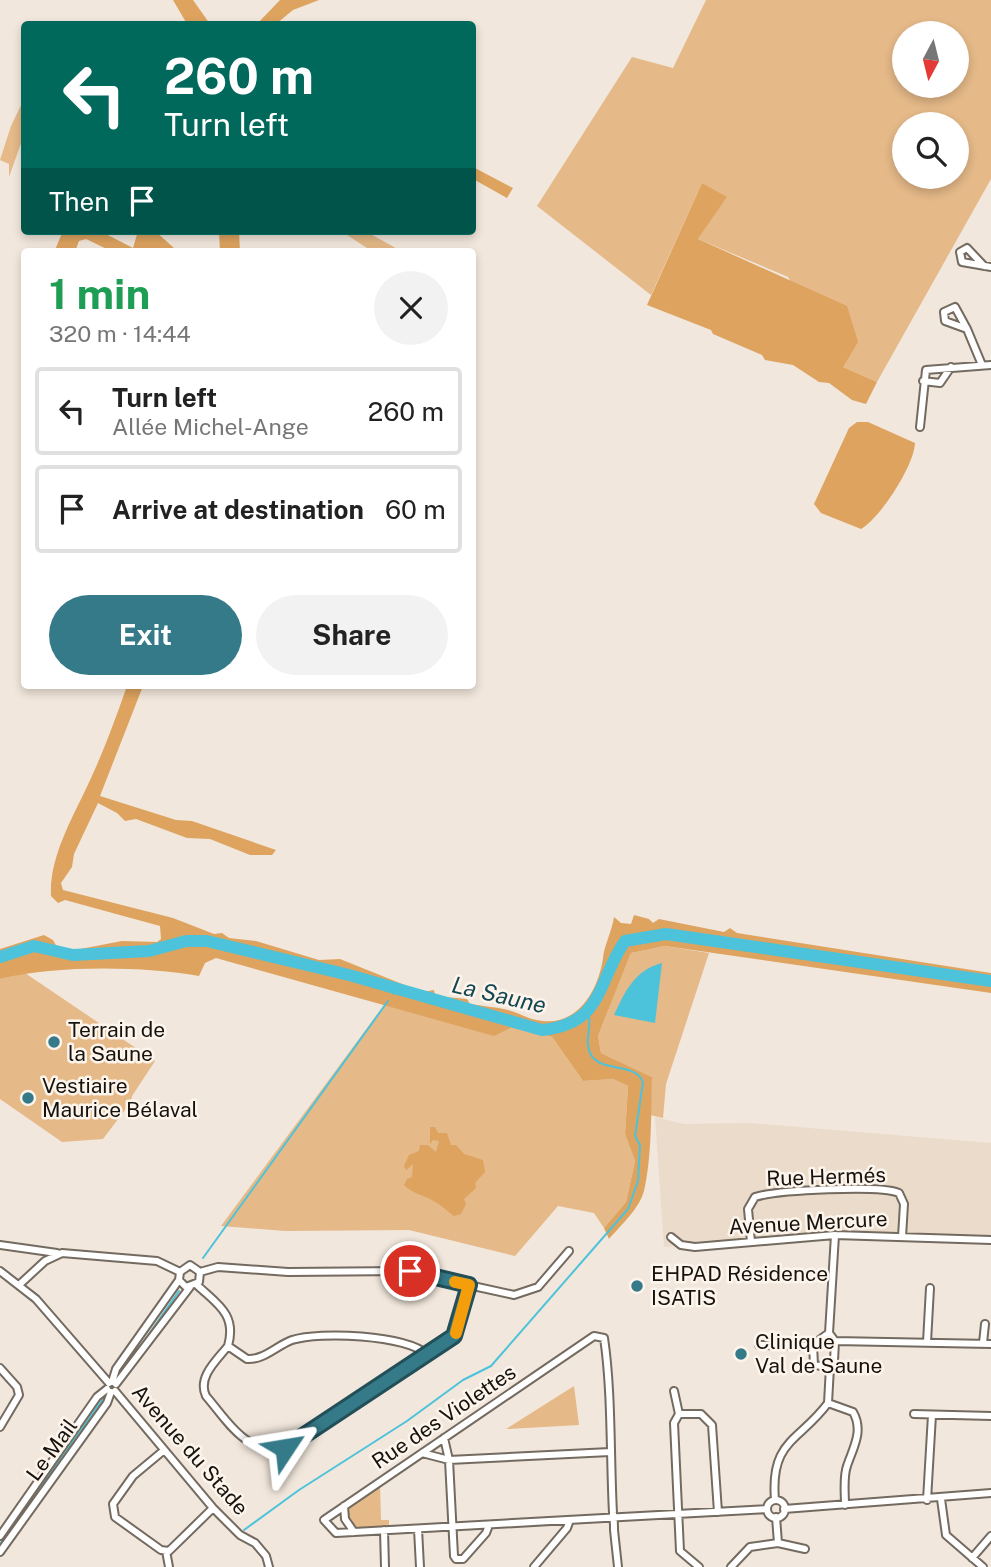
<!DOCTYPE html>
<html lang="en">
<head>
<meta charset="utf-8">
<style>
	:root { --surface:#fff; --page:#f2f2f2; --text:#222; --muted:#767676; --line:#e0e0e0; --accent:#357a88 }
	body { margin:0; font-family:"Public Sans",sans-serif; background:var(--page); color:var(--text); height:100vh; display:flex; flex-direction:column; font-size:26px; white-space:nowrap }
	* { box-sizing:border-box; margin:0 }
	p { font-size:23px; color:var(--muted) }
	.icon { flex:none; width:38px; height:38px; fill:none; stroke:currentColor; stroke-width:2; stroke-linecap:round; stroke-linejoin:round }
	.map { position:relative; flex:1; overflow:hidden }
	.details { position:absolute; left:21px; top:248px; width:455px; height:441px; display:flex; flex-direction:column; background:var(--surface); border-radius:7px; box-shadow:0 4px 10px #0003 }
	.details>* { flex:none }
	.banner { position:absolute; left:21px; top:21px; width:455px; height:214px; border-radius:7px; box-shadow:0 4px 10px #0003; background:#00695c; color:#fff; overflow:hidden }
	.needle { width:46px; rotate:187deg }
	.buttons { position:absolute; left:892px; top:21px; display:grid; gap:14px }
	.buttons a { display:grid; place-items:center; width:77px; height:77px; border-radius:50%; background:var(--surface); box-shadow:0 4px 10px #0003; font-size:35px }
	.pin { position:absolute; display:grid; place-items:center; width:60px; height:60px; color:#fff; margin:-30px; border:4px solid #fff; border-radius:50%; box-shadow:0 2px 7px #0007 }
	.me { position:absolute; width:77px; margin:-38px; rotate:57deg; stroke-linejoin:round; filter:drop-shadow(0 0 5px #0008) }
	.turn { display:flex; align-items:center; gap:24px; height:147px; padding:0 28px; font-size:32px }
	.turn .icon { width:91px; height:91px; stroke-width:2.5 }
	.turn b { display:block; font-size:49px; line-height:60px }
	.then { display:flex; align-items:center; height:66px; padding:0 28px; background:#0003; gap:14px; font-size:26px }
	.round { display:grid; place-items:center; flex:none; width:74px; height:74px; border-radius:37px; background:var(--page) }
	.head { display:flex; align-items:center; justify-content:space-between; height:119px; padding:0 28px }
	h1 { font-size:42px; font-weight:700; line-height:52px; color:#1e9e55 }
	.button { display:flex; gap:14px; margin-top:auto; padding:14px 28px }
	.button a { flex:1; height:80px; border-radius:42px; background:var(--accent); color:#fff; font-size:28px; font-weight:700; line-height:80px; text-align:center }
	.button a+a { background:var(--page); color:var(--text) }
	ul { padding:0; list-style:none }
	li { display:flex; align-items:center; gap:21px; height:88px; margin:0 14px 10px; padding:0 14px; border:4px solid var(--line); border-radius:7px }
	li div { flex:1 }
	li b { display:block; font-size:26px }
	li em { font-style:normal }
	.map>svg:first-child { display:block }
	.built { fill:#ebdbca }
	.green { fill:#e5b988; fill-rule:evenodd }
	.forest { fill:#dda35f }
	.water { fill:#4cc3da }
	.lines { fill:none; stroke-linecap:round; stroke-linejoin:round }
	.stream { stroke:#4cc3da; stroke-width:2 }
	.river { stroke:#4cc3da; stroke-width:12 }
	.street-casing { stroke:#736a60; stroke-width:10 }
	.street { stroke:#fff; stroke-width:6 }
	.route-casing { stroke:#224f58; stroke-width:18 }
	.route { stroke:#357a88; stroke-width:12 }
	.slow { stroke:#f59e0b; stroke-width:12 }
	.poi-dot { fill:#357a88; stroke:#fdf5ec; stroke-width:2.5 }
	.labels { text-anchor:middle; stroke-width:5; stroke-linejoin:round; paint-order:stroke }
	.poi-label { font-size:21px; fill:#16130f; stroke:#fdf5ec; text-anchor:start }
	.street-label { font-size:21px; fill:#16130f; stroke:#fdf5ec }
	.water-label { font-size:23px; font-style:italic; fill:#134751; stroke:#fdf5ec }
</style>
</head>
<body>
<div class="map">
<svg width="991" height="1567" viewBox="0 0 991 1567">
	<rect width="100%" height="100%" fill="#f2e7dc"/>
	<!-- built -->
	<path class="built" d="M655,1117L684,1124L750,1123L991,1143V1236L831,1233L664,1247Z"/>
	<!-- green -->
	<path class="green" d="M706,0H991V179L877,382L843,367L788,277L698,239L726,198L702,183L651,295L537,206L632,57L673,68ZM905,33H957V86H905ZM905,124H957V177H905Z
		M24,99V135L9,177V164L0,160L11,126Z
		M341,231H365L403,252H373Z
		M665,946L709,953L666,1084L663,1118L650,1115L652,1077L601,1053L598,1036L631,953Z
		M25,973L155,1061L132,1096L131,1102L103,1139L62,1142L0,1099V979Z
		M384,1005L430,1016L514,1026L552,1037L583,1081L613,1079L628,1086L625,1134L635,1161L626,1202L604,1228L594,1213L558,1206L515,1256L409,1230L285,1231L221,1226Z
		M574,1386L579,1425L506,1429Z
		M380,1485L381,1520H389V1528C373,1528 356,1533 348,1518L350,1505Z"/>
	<!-- forest -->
	<path class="forest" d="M173,0H193L210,24H187Z
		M280,0H319L293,10L276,24H257Z
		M473,167L513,188L507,198L473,179Z
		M702,183L727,197L698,239L847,306L858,342L843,367L877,382L866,404L852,400L829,383L819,382L793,365L765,360L762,355L713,334L711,330L647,305Z
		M63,231H100L133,248L138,231H155L174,248L185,252H113L86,239L79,241L75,252H54Z
		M219,231H239L240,252H220Z
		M857,422H868L915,443C914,466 881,517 861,529L821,513L814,504L849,428Z
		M127,686H143L100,796L176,820L192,821L276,850L272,855H250L210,839L187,838L136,819L125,821L117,813L98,803L74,854L72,867L61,883L63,890L173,918L214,934L222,933L229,938L256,941L319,960L340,959L422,992L434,990L435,996L467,999L470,1004C482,1006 496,1007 508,1010C520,1013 529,1020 543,1021C579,1025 599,988 603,958C604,946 612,931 614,917L621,923L631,924L634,915L649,919L653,923L659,919L724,932L730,928L737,933L991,973V993L665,946L631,953L598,1036L601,1053L652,1077C651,1111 652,1157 644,1191C639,1209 621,1225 609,1239L604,1228L626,1202L635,1161L625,1134L628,1086L613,1079L583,1081L552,1037L514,1026L494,1036L216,958L205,963L199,976C143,966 55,965 0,979V949L44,935L53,940L57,947L75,950L122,941L157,942L161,939L160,926L65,900L58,903L51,896C49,855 75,814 91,778C105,748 116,717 127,686Z
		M430,1127H435L438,1133H447L451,1145H456L464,1154L483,1160L485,1172L475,1183L476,1188L464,1199L466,1204L461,1214L454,1216C446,1210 439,1203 430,1199C420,1194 412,1193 404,1185L407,1179L412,1177L413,1164L406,1170L404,1166L409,1155L419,1151L420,1145H428L436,1152L439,1141L433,1140L430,1144Z"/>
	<!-- water -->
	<path class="water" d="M662,963L655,1023L614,1015C625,991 635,970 662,963Z"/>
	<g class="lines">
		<!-- stream -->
		<path class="stream" d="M393,994L396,990
			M203,1258L388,1001
			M133,1357L179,1291
			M244,1530L299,1490L407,1421L463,1380L491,1366L628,1209L638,1181L640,1145L635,1136L643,1082C635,1062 602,1073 591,1055C583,1041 593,1026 588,1011
			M0,1544L102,1400"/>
		<!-- river -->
		<path class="river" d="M0,957L34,946L73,955L149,951L186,941H207L349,975L542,1030C604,1024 597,981 625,941L666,934L991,981"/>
		<defs>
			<path id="street" d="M984,266L967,248L960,252L962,262L991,267
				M955,307L967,329L945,321L944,312Z
				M967,329L982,365
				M923,381L940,383L951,367
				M920,427L926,370L991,365
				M671,1237L681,1245L695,1247L835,1235L991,1240
				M751,1242L748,1209L755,1197C777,1190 880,1185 899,1193L904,1204L902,1237
				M0,1245L57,1253
				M0,1271L36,1299L109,1383
				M200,1272L218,1267L288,1272L405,1271L514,1295L538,1287L569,1251
				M19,1285L45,1261L62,1253L157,1261L180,1272
				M197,1285C217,1304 237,1314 228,1346L247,1359C264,1360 276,1346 292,1340C321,1331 403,1335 427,1354
				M835,1341L991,1344
				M927,1342L930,1288
				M983,1343L985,1324
				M759,1345L811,1346L829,1333L835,1235
				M813,1345L814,1365L830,1367L834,1361L835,1341L829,1333
				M228,1346C217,1360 197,1377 206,1396C230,1424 244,1453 285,1448L451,1340L459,1326L469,1285
				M0,1368L17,1387L19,1395L0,1427
				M112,1382L116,1369L179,1280L180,1272L190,1265L200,1272L199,1282L186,1287L179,1280
				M116,1384L190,1287
				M115,1391L213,1508L240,1535L255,1543L266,1556L269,1567
				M674,1391L679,1414
				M828,1403L853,1412C864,1431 853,1448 847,1466C843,1477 845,1493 845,1505
				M679,1414L674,1423L680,1551L699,1567
				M679,1414H701L712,1425L718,1512
				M914,1414L991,1416
				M444,1438L449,1460L454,1556L456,1559H463L486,1533L489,1525
				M163,1451L133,1476L113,1504L115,1517L161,1550L169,1551L213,1508
				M422,1453L449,1460L610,1452
				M941,1499L946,1535L983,1567
				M775,1500C770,1440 799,1442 828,1403L830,1367
				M927,1500L932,1415
				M767 1509a9 9 0 1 1 18 0a9 9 0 1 1-18 0Z
				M344,1506L345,1519L354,1532
				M784,1509L991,1493
				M418,1529L420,1567
				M384,1530L385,1567
				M0,1536L97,1397L107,1389
				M778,1543L805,1549
				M166,1551L169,1567
				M0,1552L107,1403L111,1392
				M972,1558L991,1536
				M534,1567L567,1528L570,1520
				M618,1567L614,1530C614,1524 614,1519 613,1513C610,1457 612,1391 604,1338L594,1336L324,1520L336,1533C431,1527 527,1523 622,1517L767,1509
				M731,1567L750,1547L778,1543L776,1517"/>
		</defs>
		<!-- street casing -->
		<use href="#street" class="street-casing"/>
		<!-- street -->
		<use href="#street" class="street"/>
	</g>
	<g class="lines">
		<defs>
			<path id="route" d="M285,1448L454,1336L469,1285L410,1271"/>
		</defs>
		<!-- route casing -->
		<use href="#route" class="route-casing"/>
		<!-- route -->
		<use href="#route" class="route"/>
		<!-- slow -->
		<path class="slow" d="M455,1282L469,1285L456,1333"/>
	</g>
	<!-- markers -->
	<g class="poi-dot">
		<circle cx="54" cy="1042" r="7"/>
		<circle cx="28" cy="1098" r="7"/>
		<circle cx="637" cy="1286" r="7"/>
		<circle cx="741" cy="1354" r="7"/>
	</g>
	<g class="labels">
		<!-- poi labels -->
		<g class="poi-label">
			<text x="68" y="1037">Terrain de<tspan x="68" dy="24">la Saune</tspan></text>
			<text x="42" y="1093">Vestiaire<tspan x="42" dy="24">Maurice Bélaval</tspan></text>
			<text x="651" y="1281">EHPAD Résidence<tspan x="651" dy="24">ISATIS</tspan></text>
			<text x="755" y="1349">Clinique<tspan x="755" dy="24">Val de Saune</tspan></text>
		</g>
		<!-- street labels -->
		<g class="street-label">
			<text transform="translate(826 1177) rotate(-2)" y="7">Rue Hermés</text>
			<text transform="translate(808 1223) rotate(-3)" y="7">Avenue Mercure</text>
			<text transform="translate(444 1417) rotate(-34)" y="7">Rue des Violettes</text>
			<text transform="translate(52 1450) rotate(-54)" y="7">Le Mail</text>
			<text transform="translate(190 1450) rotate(49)" y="7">Avenue du Stade</text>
		</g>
		<!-- water labels -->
		<g class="water-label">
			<text transform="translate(499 995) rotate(13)" y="8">La Saune</text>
		</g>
	</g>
</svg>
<div class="buttons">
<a><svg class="needle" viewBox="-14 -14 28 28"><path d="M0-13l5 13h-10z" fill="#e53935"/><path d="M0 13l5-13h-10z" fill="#767676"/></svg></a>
<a><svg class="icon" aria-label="search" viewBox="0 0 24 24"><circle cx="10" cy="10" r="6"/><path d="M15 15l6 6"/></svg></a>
</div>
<div class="pin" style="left:410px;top:1271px;background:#d93025"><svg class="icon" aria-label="arrive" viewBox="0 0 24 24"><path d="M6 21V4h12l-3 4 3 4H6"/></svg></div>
<svg class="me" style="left:285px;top:1448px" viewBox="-20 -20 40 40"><path d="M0-17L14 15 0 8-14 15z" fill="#357a88" stroke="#fff" stroke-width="4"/></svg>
<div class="banner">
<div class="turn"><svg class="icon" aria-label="left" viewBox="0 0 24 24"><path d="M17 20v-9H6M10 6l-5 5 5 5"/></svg><div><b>260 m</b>Turn left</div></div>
<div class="then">Then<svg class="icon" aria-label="arrive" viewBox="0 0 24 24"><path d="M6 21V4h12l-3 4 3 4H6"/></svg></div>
</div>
<section class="details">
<div class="head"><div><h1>1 min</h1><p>320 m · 14:44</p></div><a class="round"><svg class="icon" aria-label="close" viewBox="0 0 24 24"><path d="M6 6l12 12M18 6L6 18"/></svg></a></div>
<ul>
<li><svg class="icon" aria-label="left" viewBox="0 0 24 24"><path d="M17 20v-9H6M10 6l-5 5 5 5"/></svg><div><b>Turn left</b><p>Allée Michel-Ange</p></div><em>260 m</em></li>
<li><svg class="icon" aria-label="arrive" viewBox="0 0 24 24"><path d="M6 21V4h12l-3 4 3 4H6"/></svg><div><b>Arrive at destination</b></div><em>60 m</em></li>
</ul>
<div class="button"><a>Exit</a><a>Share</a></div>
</section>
</div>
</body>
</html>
